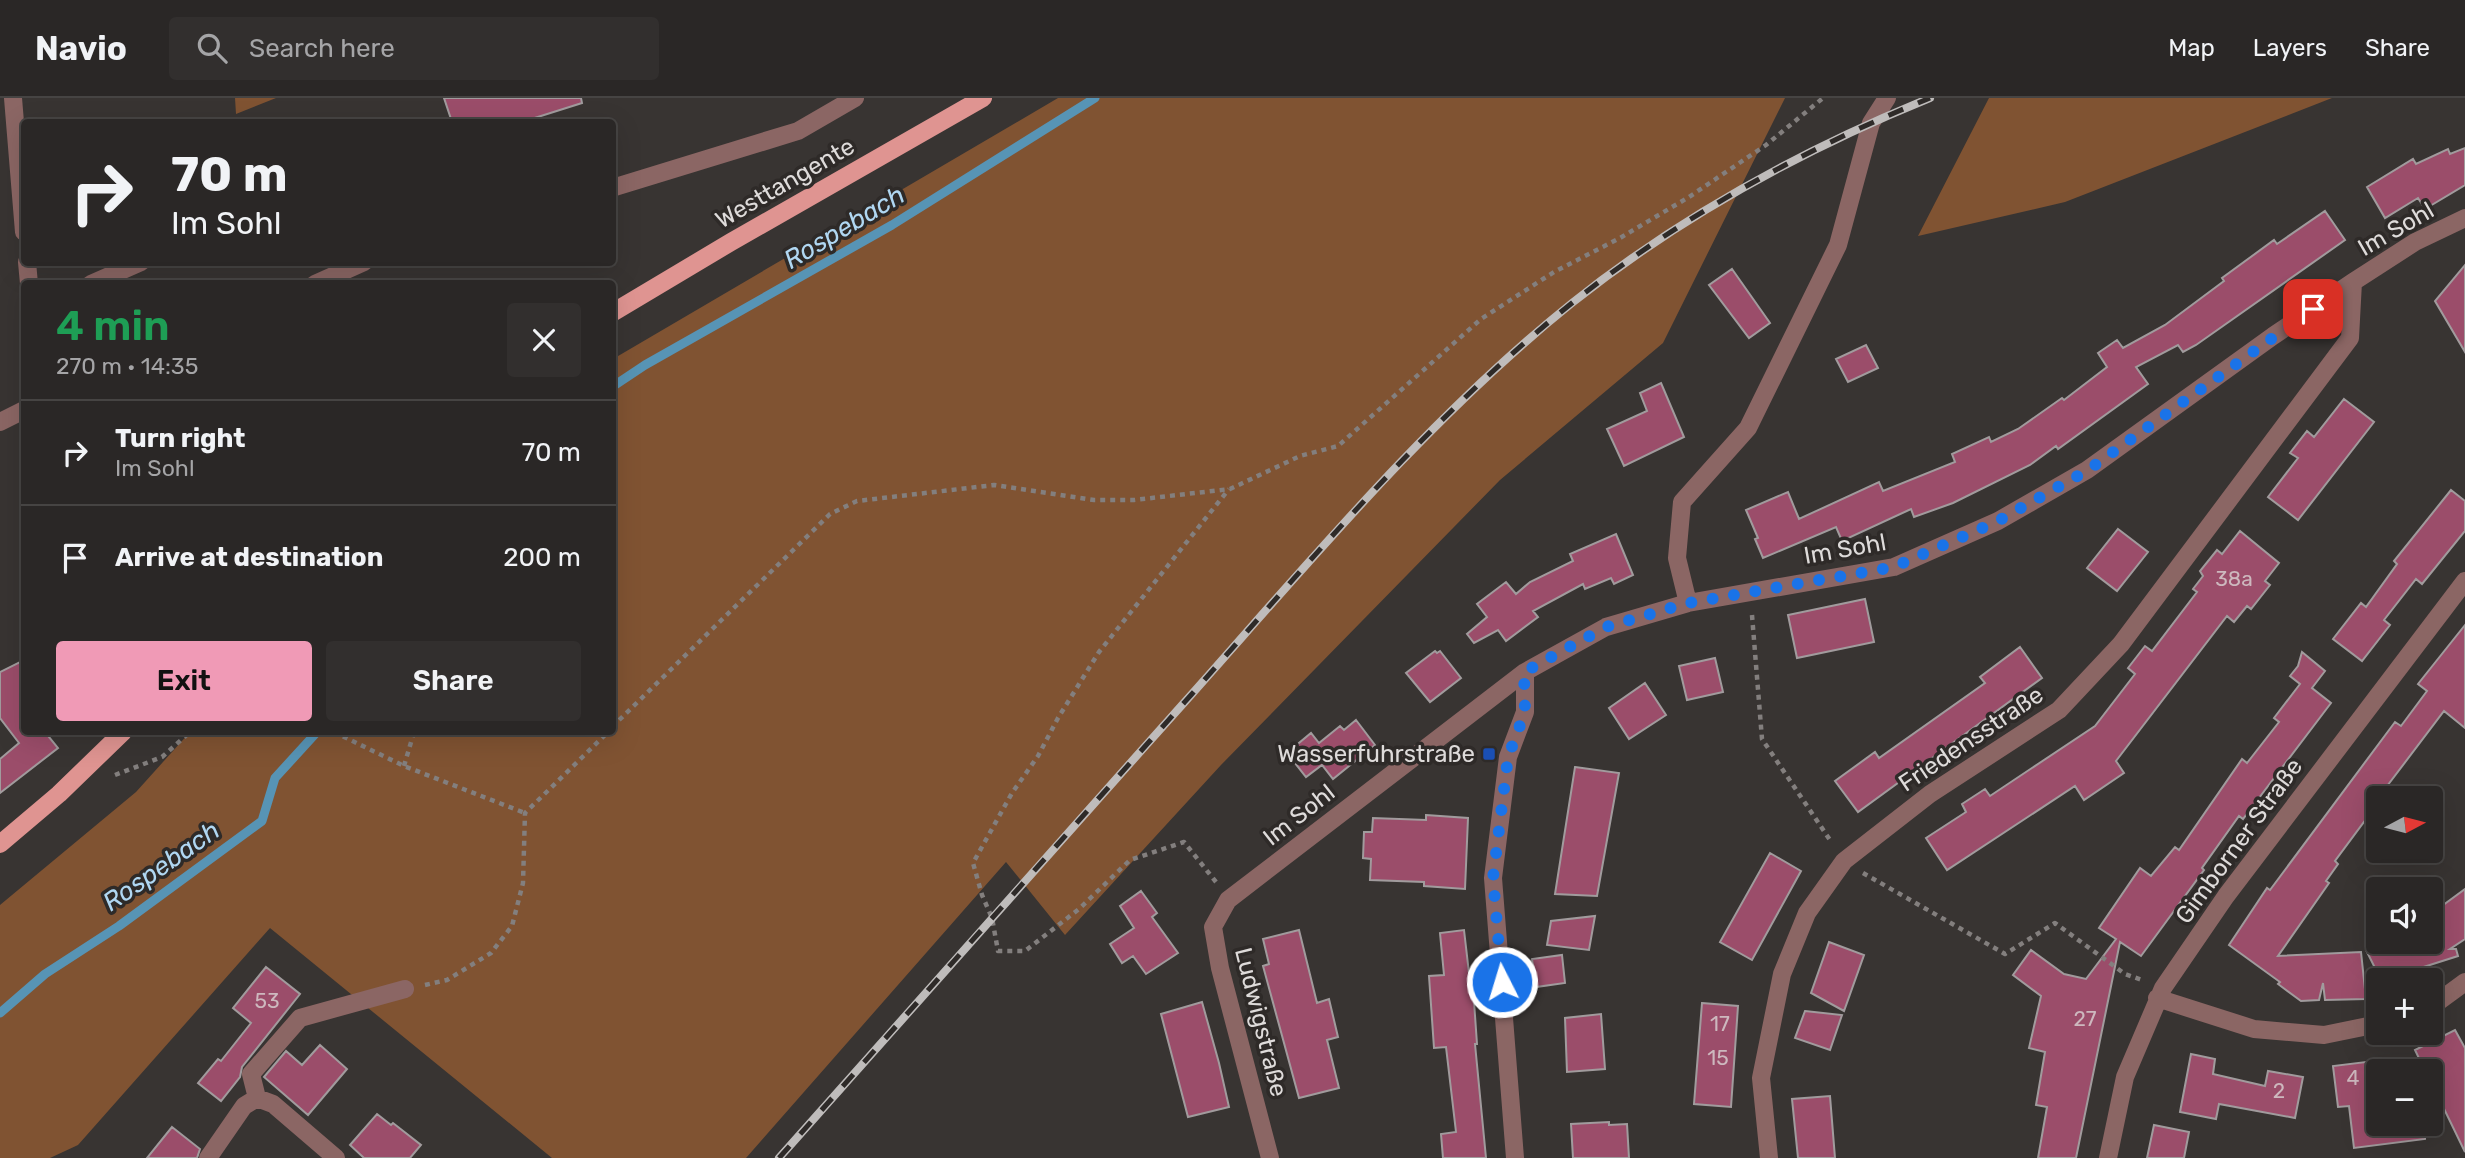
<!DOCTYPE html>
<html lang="en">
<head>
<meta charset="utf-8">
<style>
	:root { --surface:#2a2726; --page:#322f2e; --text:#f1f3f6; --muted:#a5a5a7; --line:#464443; --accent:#f09ab6 }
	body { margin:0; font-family:Rubik,sans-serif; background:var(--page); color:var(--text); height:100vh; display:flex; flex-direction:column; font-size:26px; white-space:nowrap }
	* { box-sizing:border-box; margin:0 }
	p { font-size:23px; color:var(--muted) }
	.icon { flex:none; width:38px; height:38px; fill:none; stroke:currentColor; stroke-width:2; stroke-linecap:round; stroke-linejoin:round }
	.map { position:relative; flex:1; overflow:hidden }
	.sheet { position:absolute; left:21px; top:182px; width:595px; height:455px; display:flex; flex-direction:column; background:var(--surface); border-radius:7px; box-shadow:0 7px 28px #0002,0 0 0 2px var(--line) }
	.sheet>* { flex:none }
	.hud { position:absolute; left:21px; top:21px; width:595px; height:147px; border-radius:7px; box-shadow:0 7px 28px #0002,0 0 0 2px var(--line); background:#2a2726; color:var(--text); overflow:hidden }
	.needle { width:46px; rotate:83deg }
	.controls { position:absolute; left:2366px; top:688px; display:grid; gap:14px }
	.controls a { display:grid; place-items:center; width:77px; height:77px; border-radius:7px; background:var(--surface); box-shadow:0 7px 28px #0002,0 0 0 2px var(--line); font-size:35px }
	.pin { position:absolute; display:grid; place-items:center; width:60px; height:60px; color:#fff; margin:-30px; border-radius:14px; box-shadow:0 4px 10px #0006 }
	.me { position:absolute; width:77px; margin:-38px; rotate:355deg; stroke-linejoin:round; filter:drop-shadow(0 0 5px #0008) }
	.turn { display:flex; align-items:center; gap:24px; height:147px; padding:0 35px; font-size:32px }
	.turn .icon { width:91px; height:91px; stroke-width:2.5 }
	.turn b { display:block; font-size:49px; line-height:60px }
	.round { display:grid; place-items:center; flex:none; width:74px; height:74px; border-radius:7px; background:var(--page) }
	.summary { display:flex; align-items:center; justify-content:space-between; height:119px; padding:0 35px }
	h1 { font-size:42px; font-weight:600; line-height:52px; color:#1e9e55 }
	.button { display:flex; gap:14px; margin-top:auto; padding:14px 35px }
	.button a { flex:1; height:80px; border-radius:7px; background:var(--accent); color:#111; font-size:28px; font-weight:600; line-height:80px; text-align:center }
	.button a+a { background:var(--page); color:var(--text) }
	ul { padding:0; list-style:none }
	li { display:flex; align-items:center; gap:21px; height:105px; padding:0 35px; border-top:2px solid var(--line) }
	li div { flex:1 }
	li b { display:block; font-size:26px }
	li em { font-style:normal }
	header { display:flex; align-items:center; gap:42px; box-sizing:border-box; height:98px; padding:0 35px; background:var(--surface); border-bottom:2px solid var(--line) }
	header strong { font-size:33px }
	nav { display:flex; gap:38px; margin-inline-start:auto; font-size:24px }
	.search { width:490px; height:63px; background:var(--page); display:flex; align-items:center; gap:18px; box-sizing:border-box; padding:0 24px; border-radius:7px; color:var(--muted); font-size:26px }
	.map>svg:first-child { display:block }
	.green { fill:#805332 }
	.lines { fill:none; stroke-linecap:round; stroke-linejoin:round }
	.stream { stroke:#5794b5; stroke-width:9 }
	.building { fill:#9b4d6a; stroke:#a19b9d; stroke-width:2 }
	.path { stroke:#837f7e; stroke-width:4.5; stroke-dasharray:5 5; stroke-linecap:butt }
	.minor { stroke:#8b6664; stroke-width:18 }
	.major { stroke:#df9491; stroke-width:18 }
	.rail-casing { stroke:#bfbcbb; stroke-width:8 }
	.rail { stroke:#2e2a28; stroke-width:5; stroke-dasharray:16; stroke-linecap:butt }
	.route { stroke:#1a73e8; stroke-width:12; stroke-dasharray:0 21.6 }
	.transit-dot { fill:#1a4fb4; stroke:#2e2a28; stroke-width:2.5 }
	.labels { text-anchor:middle; stroke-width:7; stroke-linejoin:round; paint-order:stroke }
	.number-label { font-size:21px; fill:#cdb8be }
	.street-label { font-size:24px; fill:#dedbda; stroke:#2e2a28 }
	.poi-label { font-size:24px; fill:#dedbda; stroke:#2e2a28; text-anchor:end }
	.water-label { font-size:26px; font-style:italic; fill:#b0d7f2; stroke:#2e2a28 }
</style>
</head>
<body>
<header>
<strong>Navio</strong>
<div class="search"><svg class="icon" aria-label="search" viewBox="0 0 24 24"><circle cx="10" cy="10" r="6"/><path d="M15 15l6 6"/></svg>Search here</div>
<nav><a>Map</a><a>Layers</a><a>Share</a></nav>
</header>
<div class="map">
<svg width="2465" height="1060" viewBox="0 0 2465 1060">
	<rect width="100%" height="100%" fill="#383432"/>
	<!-- green -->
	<path class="green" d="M235,0H276L236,16Z
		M1058,0H1785L1663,245L1500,382L1221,667L1065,837L1006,764L746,1060H552L270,830L78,1047L50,1060H0V807L136,694L190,634H612L613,261Z
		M1989,0H2332L2065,104L1918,138Z"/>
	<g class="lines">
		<!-- stream -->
		<path class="stream" d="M612,289L645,267L892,127L1095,0
			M0,915L45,876L119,828L262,723L275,680L317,634"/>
	</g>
	<!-- building -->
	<path class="building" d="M444,0H581L582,5L522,24H452Z
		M2465,50V87L2425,111L2418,100L2385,120L2367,89L2413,61L2416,66L2448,51L2450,56Z
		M2325,113L2345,142L2196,247L2183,254L2178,247L2136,269L2148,286L2058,351L2056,348L2030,367L1953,405L1914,419L1911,411L1842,443L1836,429L1763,460L1755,441L1758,440L1746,412L1788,394L1799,421L1879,384L1883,393L1955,364L1952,356L1989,339L1991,344L2018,331L2062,300L2064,302L2107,269L2098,255L2117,242L2123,250L2165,227L2224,183L2222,180L2274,142L2277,146Z
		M2465,167V254L2435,203Z
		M1732,171L1770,225L1749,240L1709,187Z
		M1866,247L1878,270L1848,284L1836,261Z
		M1661,285L1684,339L1624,368L1607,331L1647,313L1640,295Z
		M2344,301L2374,324L2298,422L2268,399L2298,360L2290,355L2307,333L2314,339Z
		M2451,392L2465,403V433L2422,486L2416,481L2384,522L2390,527L2362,563L2333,541L2361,505L2366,509L2397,466L2394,463Z
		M2118,431L2148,454L2117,493L2087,470Z
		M2240,433L2279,465L2265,483L2270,487L2251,511L2247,508L2234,524L2227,518L2116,663L2124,675L2084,702L2075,688L1947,772L1926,740L1966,714L1962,706L1985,691L1990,698L2095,628L2135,576L2128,570L2145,548L2152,553L2197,494L2193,491L2203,478L2200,473L2217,452L2222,456Z
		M1616,436L1633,477L1614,486L1611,480L1585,491L1583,486L1533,513L1538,519L1506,543L1498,532L1474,545L1467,536L1487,519L1477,506L1506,484L1516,496L1530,484L1573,463L1570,456Z
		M1865,501L1874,544L1797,560L1788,517Z
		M2465,527V630L2444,613L2378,700L2371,712L2372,713L2335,763L2338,766L2326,783L2329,785L2278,858L2361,854L2366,901L2325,902L2323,885L2319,902L2301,903L2278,886L2280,884L2229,847L2267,790L2270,792L2395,624L2401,628L2427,593L2418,586Z
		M2020,549L2042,580L1858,714L1835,683L1875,654L1879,660L1985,585L1980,579Z
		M1435,553L1437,555L1440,553L1461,580L1430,604L1406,575Z
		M2302,554L2325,573L2312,590L2331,605L2243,721L2239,718L2202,770L2204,772L2141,858L2120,844L2076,1060H2038L2047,1009L2036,1007L2045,954L2029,950L2041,898L2013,877L2031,852L2064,876L2086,881L2116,841L2099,830L2140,770L2151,778L2175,749L2179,752L2242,661L2247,665L2279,624L2274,620L2300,586L2290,578L2298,568Z
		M1715,560L1723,594L1687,602L1679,568Z
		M24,562V634H45L58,650L0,695V661L19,645L0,620V574Z
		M1645,585L1666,617L1629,641L1609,610Z
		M1356,622L1375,647L1333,681L1322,667L1306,679L1287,655L1311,635L1319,645L1340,628L1344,632Z
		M1575,669L1619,675L1597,798L1555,796Z
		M1426,717L1468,720L1465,791L1424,788V784L1370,782L1371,761L1363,760L1364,734H1372L1373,720L1426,722Z
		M1770,755L1801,773L1752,862L1720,844Z
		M2465,791V841L2450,851H2456L2458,858L2389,880H2380L2367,854L2431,852V816Z
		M1141,793L1157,815L1152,819L1178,855L1146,876L1133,858L1122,865L1110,846L1134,830L1120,808Z
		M1595,818L1589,852L1547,847L1551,823Z
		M1299,832L1317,905L1329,901L1338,939L1327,942L1339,990L1299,1000L1263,868L1269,866L1263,841Z
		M1464,832L1469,875H1472L1477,946H1475L1486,1060H1443L1441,1036L1456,1034L1446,949L1434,950L1429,878L1444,877L1440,835Z
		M1829,844L1864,857L1844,913L1811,895Z
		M1562,857L1565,885L1536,889L1532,861Z
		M266,869L300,896L242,969L240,979L221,1003L198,985L218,961L221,963L251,925L233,910Z
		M1202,904L1219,965L1229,1009L1188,1019L1161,916Z
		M1702,905L1738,908L1731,1009L1694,1006Z
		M1805,913L1842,917L1830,952L1795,940Z
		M1601,916L1605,971L1567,974L1565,920Z
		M2455,932L2465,950V1054L2431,984V973H2425L2415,952Z
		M320,947L347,971L308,1017L264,979L286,953L302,967Z
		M2191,956L2215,961L2213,976L2265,988L2268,973L2303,979L2295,1020L2219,1006L2216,1021L2180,1014Z
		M2374,963L2378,997V1026H2424L2425,1041L2354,1050L2349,1008L2338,1009L2333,968Z
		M1830,998L1835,1060H1798L1792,1001Z
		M377,1016L391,1027L393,1025L421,1047L410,1060H364L350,1047Z
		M1609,1024V1027L1627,1026L1629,1060H1573L1571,1026Z
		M2154,1027L2189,1034L2184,1060H2147Z
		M172,1029L200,1051L197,1060H147Z"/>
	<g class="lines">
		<!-- path -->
		<path class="path" d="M1752,517L1762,641L1832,745
			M612,629L830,416L857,403L994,387L1094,402H1134L1230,391L1300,358L1338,348L1481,221L1554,174L1620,140L1689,99L1766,47L1823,0
			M334,634L404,668L525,715
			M404,668L414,634
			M115,677L162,659L190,634
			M1863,775L2005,856L2055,825L2125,876L2142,882
			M1216,784L1184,744L1130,762L1079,811L1025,853H998L992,820L982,797L973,765L1012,695L1038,658L1058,620L1099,554L1229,391
			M425,887L447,882L491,855L512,828L523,785L525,715L608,634"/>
		<!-- minor -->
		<path class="minor" d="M13,0L24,134
			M612,90L798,33L855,0
			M27,164L29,186
			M91,186L141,164
			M315,186L364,164
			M0,324L24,312
			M1688,505L1677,460L1682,404L1748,330L1838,147L1871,25L1887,0
			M2157,900L2254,931L2324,937L2378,926
			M2431,909L2465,884
			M257,1000L251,976L300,920L405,891
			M208,1060L244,1008L257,1000L273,1006L336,1060
			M1270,1060L1220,870L1213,829L1228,802L1525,574L1606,529L1688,505L1894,469L1998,423L2087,372L2273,238L2353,184L2415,144L2465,120
			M1515,1060L1493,780L1508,659L1525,614V574
			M1769,1060L1761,980L1782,876L1807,815L1844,763L1930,696L2059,612L2121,546L2350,240L2353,184
			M2108,1060L2125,979L2163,890L2226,798L2465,483"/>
		<!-- major -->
		<path class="major" d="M612,215L731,144L983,0
			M0,746L59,696L123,634"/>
		<defs>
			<path id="rail" d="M779,1060C916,906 1053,751 1191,597C1312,461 1430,319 1572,205C1680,119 1802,52 1930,0"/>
		</defs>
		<!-- rail casing -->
		<use href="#rail" class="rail-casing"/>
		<!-- rail -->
		<use href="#rail" class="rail"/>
	</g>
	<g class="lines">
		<!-- route -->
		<path class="route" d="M1502,884L1493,780L1508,659L1525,614L1524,574L1606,529L1688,505L1894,469L1998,423L2088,372L2313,211"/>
	</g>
	<!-- markers -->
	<rect class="transit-dot" x="1482" y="649" width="14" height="14" rx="3.5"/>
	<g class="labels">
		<!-- number labels -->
		<g class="number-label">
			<text x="2234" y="488">38a</text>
			<text x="267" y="910">53</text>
			<text x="2085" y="928">27</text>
			<text x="1720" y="933">17</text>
			<text x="1718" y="967">15</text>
			<text x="2353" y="987">4</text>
			<text x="2279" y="1000">2</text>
		</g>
		<!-- street labels -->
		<g class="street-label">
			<text transform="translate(785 85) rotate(-30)" y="8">Westtangente</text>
			<text transform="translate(2396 131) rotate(-30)" y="8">Im Sohl</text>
			<text transform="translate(1845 451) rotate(-10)" y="8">Im Sohl</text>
			<text transform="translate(1971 641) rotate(-34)" y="8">Friedensstraße</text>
			<text transform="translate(1299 717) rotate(-38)" y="8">Im Sohl</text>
			<text transform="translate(2239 743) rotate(-54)" y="8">Gimborner Straße</text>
			<text transform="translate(1261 924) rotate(76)" y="8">Ludwigstraße</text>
		</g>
		<!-- poi labels -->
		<g class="poi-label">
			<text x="1475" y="664">Wasserfuhrstraße</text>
		</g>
		<!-- water labels -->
		<g class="water-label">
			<text transform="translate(844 129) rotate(-31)" y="9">Rospebach</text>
			<text transform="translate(161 768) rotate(-35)" y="9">Rospebach</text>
		</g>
	</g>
</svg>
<div class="controls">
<a><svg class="needle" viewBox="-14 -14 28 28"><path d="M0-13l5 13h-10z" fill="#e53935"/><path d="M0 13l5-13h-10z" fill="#a5a5a7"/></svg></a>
<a><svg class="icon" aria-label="sound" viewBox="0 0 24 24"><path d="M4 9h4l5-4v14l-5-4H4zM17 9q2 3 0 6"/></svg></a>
<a>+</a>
<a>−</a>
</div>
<div class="pin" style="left:2313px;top:211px;background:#d93025"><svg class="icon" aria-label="arrive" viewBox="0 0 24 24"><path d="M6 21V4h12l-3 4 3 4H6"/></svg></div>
<svg class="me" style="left:1502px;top:884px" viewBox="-20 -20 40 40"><circle r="17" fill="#1a73e8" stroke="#fff" stroke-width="3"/><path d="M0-11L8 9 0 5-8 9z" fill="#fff"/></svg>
<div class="hud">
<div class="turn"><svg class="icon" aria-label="right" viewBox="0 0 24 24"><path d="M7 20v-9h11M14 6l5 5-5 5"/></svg><div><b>70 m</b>Im Sohl</div></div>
</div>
<section class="sheet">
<div class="summary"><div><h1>4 min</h1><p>270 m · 14:35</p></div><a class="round"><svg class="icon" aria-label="close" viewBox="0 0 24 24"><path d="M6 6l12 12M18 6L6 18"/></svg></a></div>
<ul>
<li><svg class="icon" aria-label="right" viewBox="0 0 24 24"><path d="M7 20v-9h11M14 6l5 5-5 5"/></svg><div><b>Turn right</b><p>Im Sohl</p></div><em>70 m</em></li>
<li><svg class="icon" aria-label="arrive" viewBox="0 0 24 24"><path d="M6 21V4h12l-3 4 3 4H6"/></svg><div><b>Arrive at destination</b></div><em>200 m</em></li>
</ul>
<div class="button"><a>Exit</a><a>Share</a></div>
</section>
</div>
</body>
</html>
